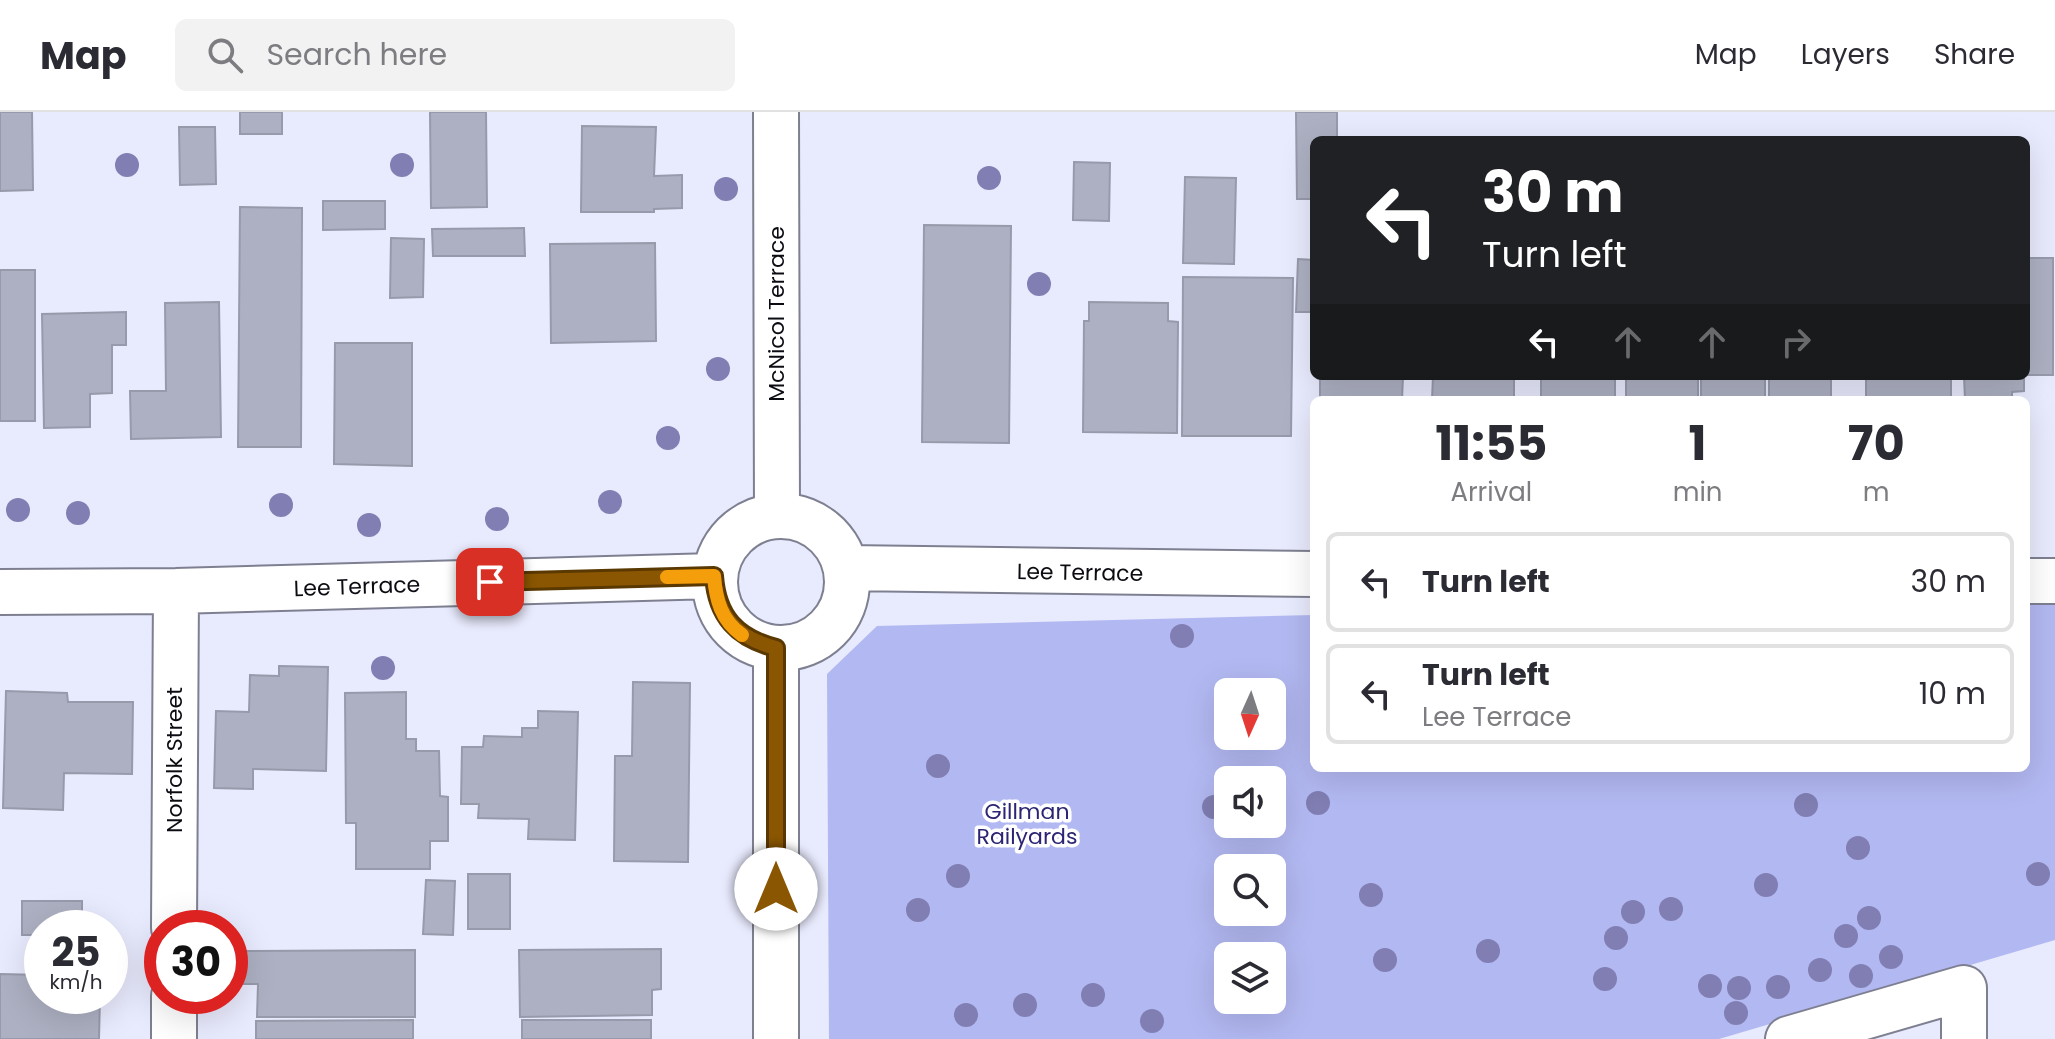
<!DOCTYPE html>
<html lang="en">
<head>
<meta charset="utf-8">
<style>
	:root { --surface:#fff; --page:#f2f2f3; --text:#2b2b33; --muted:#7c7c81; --line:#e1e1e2 }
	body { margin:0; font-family:Poppins,sans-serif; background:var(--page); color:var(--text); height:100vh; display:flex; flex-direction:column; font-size:30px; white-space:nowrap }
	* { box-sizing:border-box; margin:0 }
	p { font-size:26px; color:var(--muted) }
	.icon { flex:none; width:44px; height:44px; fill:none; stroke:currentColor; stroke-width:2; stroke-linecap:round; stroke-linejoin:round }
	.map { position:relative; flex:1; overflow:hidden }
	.panel { position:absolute; left:1310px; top:284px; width:720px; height:376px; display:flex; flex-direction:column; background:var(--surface); border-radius:12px; box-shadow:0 8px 32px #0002 }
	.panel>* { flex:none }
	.hud { position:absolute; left:1310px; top:24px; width:720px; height:244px; border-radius:12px; box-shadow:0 8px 32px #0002; background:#202124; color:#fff; overflow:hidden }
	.needle { width:52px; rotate:183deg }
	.buttons { position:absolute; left:1214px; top:566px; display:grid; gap:16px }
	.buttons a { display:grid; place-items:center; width:72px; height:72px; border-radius:12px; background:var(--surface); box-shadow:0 8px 32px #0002; font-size:40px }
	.speed { position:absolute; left:24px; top:798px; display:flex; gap:16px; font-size:40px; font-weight:700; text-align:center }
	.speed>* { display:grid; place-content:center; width:104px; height:104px; border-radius:50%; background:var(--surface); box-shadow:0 8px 32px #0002; line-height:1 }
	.speed small { font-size:20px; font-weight:400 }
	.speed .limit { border:12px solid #d22; background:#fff; color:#111 }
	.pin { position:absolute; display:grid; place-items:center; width:68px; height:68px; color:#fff; margin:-34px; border-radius:16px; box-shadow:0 4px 12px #0006 }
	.me { position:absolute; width:88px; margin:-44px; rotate:0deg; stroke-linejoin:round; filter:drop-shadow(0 0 6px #0008) }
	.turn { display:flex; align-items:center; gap:28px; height:168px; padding:0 40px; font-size:36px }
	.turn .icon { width:104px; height:104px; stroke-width:2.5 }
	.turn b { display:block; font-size:56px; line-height:68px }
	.lanes { display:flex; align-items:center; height:76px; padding:0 40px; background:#0003; justify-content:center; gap:40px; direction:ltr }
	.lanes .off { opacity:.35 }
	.eta { display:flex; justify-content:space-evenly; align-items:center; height:136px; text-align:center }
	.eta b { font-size:48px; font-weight:700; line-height:56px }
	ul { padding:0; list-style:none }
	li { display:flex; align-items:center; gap:24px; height:100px; margin:0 16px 12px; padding:0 24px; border:4px solid var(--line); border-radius:12px }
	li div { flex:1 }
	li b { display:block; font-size:30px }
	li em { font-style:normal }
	header { display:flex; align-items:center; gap:48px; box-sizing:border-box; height:112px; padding:0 40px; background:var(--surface); border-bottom:2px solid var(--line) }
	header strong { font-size:38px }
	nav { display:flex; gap:44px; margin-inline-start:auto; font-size:28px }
	.search { width:560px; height:72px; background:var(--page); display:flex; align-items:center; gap:20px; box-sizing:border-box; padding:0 28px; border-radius:12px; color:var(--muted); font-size:30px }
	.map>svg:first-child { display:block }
	.green { fill:#b2b8f1; fill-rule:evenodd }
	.building { fill:#adb0c2; stroke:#979aab; stroke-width:2 }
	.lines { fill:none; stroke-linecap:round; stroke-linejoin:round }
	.minor-casing { stroke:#7e8091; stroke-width:48 }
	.minor { stroke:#fff; stroke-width:44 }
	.tree { fill:#807eb2 }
	.route-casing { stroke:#5a3801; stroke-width:20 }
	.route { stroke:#8a5601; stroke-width:14 }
	.slow { stroke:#f59e0b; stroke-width:14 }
	.labels { text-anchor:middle; stroke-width:7; stroke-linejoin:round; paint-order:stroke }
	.street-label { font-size:22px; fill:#0b0c12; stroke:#fff }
	.park-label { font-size:22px; fill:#2b2574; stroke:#fff }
</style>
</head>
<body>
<header>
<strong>Map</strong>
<div class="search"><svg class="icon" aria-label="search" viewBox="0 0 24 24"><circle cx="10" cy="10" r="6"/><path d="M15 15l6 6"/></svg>Search here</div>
<nav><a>Map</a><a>Layers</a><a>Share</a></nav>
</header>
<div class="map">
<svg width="2055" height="927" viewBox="0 0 2055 927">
	<rect width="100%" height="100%" fill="#e8eafd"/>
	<!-- green -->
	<path class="green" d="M2026,485H2055V828L1719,927H829L827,562L877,514L1314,503V656H2026ZM1228,580H1272V624H1228ZM1228,668H1272V712H1228ZM1228,756H1272V800H1228ZM1228,844H1272V888H1228Z"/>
	<!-- building -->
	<path class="building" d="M0,0H32L33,78L0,79Z
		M240,0H282V22H240Z
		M430,0H486L487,95L431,96Z
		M1296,0H1337V28H1314V87H1297Z
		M582,14L656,15L654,64L682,63V96L654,97V100H581Z
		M179,15H215L216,72L180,73Z
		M1074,50L1110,51L1109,109L1073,108Z
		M1185,65L1236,66L1234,152L1183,151Z
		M323,89H385V117L323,118Z
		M240,95L302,96L301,335H238Z
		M924,113L1011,114L1009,331L922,330Z
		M524,116L525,144H433L432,117Z
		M391,126L424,127L423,185L390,186Z
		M655,131L656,229L551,231L550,132Z
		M2026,146H2053V263H2026Z
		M1298,147L1314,148V200H1296Z
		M0,158H35V309H0Z
		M1183,165L1293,166L1291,324H1182Z
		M219,190L221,325L131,327L130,279H166L165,191Z
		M1089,190L1168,191V209L1178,210L1177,321L1083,320L1084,209H1089Z
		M126,200V233H112V281L90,282V315L44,316L42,202Z
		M335,231H412V354L334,352Z
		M1320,264H1403L1402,288H1320Z
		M1433,264H1514V288H1432Z
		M1541,264H1615V288H1541Z
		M1626,264H1698V288H1626Z
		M1701,264H1765V288H1701Z
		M1769,264H1831V288H1769Z
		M1866,264H1951V288H1866Z
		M1964,264H2024V279L2012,280V288H1965Z
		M279,554L328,555L326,659L253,657V677L214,676L216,599L249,600L250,563L279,564Z
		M633,570L690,571L688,750L614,749L615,644H632Z
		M6,579L67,581L68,590H133L132,662L64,661L63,698L3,696Z
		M406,580V627H416V639H439L440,684L448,685V729H430V757H356V711H346L345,581Z
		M538,599L578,600L575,728L528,727L529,707L478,706L479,692H461L462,635H483L484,624L522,625V616H538Z
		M468,762H510V817H468Z
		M426,768L455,769L453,823L423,822Z
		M22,789H82V816H42V823H22Z
		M661,837V877L652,878V903L520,905L519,838Z
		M415,838V905H257L258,872H236L237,839Z
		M0,862L42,863V884H100L99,927H0Z
		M413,908V927H256V909Z
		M522,908H651V927H522Z"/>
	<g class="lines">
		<defs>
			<path id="minor" d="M776,0L777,403
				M715 470a66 66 0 1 1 132 0a66 66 0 1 1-132 0Z
				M847,456L1314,462
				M2026,469H2055
				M0,480L176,479L714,464
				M776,536V927
				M174,816L176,479
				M174,927V884
				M1788,927L1964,876V927"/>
		</defs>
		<!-- minor casing -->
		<use href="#minor" class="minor-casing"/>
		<!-- minor -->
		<use href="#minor" class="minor"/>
	</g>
	<!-- trees -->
	<g class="tree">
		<circle cx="127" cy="53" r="12"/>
		<circle cx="402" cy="53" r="12"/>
		<circle cx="989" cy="66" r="12"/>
		<circle cx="726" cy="77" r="12"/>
		<circle cx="1039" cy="172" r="12"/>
		<circle cx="718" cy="257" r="12"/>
		<circle cx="668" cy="326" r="12"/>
		<circle cx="610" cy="390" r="12"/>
		<circle cx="281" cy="393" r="12"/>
		<circle cx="18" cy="398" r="12"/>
		<circle cx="78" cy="401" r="12"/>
		<circle cx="497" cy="407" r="12"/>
		<circle cx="369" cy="413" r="12"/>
		<circle cx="1182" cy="524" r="12"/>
		<circle cx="383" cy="556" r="12"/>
		<circle cx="938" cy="654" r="12"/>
		<circle cx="1318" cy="691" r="12"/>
		<circle cx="1806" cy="693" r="12"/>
		<circle cx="1214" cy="695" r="12"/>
		<circle cx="1858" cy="736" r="12"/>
		<circle cx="2038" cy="762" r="12"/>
		<circle cx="958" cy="764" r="12"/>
		<circle cx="1766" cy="773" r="12"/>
		<circle cx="1371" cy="783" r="12"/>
		<circle cx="1671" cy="797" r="12"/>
		<circle cx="918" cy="798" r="12"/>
		<circle cx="1633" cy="800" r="12"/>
		<circle cx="1869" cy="806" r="12"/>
		<circle cx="1846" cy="824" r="12"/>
		<circle cx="1616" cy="826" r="12"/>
		<circle cx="1488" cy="839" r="12"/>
		<circle cx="1891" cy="845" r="12"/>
		<circle cx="1385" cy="848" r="12"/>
		<circle cx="1820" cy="858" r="12"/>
		<circle cx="1861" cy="864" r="12"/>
		<circle cx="1605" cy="867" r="12"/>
		<circle cx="1710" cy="874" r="12"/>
		<circle cx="1778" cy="875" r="12"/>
		<circle cx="1739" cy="876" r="12"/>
		<circle cx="1093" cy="883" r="12"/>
		<circle cx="1025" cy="893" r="12"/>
		<circle cx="1736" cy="901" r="12"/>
		<circle cx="966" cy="903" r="12"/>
		<circle cx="1152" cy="909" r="12"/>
	</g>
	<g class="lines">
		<defs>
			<path id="route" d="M490,470L714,464C717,505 737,526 776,536V777"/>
		</defs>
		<!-- route casing -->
		<use href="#route" class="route-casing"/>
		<!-- route -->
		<use href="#route" class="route"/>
		<!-- slow -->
		<path class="slow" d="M667,465L714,464C716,488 721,508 742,523"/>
	</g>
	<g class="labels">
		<!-- street labels -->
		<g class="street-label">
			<text transform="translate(776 202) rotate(-90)" y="8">McNicol Terrace</text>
			<text transform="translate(1080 460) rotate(1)" y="8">Lee Terrace</text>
			<text transform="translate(357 474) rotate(-2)" y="8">Lee Terrace</text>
			<text transform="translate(174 648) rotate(-90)" y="8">Norfolk Street</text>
		</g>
		<!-- park labels -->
		<g class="park-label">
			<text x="1027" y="707">Gillman<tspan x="1027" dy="25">Railyards</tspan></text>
		</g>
	</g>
</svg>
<div class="buttons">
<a><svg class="needle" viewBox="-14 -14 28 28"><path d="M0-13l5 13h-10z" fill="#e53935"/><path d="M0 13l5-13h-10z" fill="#7c7c81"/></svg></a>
<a><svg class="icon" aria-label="sound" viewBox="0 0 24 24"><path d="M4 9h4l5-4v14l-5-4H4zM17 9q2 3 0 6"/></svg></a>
<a><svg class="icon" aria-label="search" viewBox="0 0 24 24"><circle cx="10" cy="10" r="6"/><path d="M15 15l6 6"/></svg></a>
<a><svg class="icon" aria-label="layers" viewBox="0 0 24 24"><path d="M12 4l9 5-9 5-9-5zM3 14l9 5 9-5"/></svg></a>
</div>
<div class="speed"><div>25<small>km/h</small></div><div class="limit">30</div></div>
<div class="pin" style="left:490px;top:470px;background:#d93025"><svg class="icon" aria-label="arrive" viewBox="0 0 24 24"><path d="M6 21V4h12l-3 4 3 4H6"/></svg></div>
<svg class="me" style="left:776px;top:777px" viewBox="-20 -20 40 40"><circle r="19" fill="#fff"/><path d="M0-13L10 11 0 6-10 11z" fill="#8a5601"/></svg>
<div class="hud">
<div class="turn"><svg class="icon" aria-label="left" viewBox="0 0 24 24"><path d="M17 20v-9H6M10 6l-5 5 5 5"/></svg><div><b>30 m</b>Turn left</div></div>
<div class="lanes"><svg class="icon" aria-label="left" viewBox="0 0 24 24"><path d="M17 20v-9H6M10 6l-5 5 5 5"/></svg><svg class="icon off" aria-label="ahead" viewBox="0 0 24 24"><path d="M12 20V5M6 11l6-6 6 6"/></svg><svg class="icon off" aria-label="ahead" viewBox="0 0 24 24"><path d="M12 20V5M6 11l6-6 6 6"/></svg><svg class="icon off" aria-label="right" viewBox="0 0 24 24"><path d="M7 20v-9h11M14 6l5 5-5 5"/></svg></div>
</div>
<section class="panel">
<div class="eta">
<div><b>11:55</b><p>Arrival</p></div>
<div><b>1</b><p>min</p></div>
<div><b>70</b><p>m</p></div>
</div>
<ul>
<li><svg class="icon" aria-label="left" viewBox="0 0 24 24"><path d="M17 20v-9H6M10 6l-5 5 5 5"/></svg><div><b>Turn left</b></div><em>30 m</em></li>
<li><svg class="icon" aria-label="left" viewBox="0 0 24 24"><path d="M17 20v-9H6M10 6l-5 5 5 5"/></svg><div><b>Turn left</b><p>Lee Terrace</p></div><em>10 m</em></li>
</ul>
</section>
</div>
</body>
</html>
